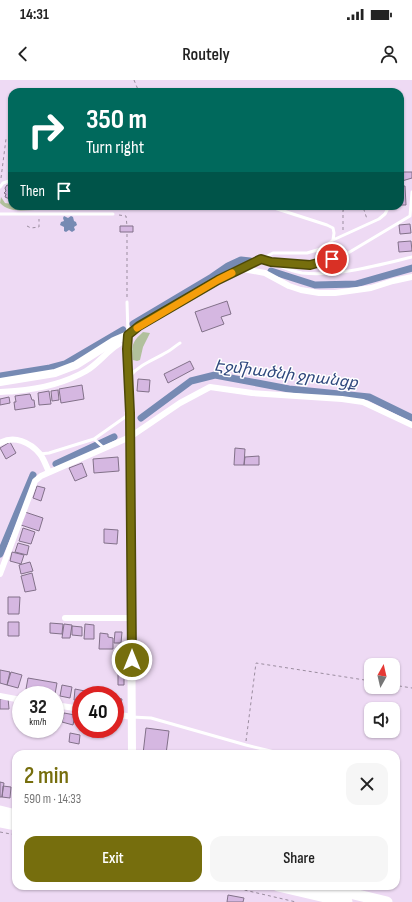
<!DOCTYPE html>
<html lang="en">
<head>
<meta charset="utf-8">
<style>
	:root { --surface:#fff; --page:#f6f6f6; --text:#222; --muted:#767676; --accent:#766e0d }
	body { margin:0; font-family:"Sofia Sans Condensed","Noto Sans Armenian",sans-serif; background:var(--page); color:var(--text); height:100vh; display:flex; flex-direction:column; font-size:15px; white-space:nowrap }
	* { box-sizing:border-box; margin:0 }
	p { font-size:13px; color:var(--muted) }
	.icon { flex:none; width:22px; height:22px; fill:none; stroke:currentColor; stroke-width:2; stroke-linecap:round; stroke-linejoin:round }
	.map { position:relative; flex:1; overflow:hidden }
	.sheet { position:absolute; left:12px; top:670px; width:388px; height:140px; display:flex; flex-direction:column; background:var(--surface); border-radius:12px; box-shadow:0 1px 3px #0004 }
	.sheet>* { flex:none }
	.hud { position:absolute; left:8px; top:8px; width:396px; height:122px; border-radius:12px; box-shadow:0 1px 3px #0004; background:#00695c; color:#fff; overflow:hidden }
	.needle { width:26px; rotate:8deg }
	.fabs { position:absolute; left:364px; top:578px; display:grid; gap:8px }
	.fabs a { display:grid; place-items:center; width:36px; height:36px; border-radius:8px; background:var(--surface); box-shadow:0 1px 3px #0004; font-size:20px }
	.speed { position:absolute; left:12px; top:606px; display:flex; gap:8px; font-size:20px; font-weight:700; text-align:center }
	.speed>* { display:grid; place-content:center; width:52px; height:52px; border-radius:50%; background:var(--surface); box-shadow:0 1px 3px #0004; line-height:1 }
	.speed small { font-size:10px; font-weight:400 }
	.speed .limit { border:6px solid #d22; background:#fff; color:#111 }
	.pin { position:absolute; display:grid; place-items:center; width:34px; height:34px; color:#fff; margin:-17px; border:2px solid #fff; border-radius:50%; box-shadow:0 1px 4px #0007 }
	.me { position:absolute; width:44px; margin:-22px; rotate:0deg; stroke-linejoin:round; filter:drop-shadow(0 0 3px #0008) }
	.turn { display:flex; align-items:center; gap:14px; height:84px; padding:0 12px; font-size:18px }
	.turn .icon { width:52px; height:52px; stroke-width:2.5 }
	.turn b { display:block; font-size:28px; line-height:34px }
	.then { display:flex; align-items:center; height:38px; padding:0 12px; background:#0003; gap:8px; font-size:15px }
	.round { display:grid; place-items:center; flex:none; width:42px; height:42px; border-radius:12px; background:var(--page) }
	.headline { display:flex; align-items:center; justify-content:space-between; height:68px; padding:0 12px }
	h1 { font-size:24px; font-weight:600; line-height:30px; color:var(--accent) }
	.cta { display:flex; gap:8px; margin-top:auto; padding:8px 12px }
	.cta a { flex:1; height:46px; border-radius:12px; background:var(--accent); color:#fff; font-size:16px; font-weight:600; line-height:46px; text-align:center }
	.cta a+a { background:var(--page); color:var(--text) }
	.status { display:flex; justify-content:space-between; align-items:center; height:28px; padding:0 20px; background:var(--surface); direction:ltr }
	.status svg { height:11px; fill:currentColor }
	header { display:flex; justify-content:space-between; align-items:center; height:52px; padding:0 12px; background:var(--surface); font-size:18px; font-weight:600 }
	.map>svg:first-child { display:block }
	.green { fill:#b1c09c }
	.water { fill:#768ab3 }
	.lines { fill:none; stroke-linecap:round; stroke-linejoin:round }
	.canal { stroke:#768ab3; stroke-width:7 }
	.building { fill:#d5b7e1; stroke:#827189 }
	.path { stroke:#9b8d9f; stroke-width:1; stroke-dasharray:3 3; stroke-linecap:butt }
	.service { stroke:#fff; stroke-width:3 }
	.minor { stroke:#fff; stroke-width:6 }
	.tertiary { stroke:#fff; stroke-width:8 }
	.trunk { stroke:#fff; stroke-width:11 }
	.route-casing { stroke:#4d4808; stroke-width:10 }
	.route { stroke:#766e0d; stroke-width:7 }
	.slow { stroke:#f59e0b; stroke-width:7 }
	.labels { text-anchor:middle; stroke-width:3; stroke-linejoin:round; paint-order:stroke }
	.water-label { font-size:16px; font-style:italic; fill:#2f487d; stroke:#fff }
</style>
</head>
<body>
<div class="status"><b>14:31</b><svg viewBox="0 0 49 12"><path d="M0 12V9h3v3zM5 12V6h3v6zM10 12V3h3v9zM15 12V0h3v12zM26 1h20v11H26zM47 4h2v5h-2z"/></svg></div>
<header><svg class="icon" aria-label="back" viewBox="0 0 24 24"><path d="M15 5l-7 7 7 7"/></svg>Routely<svg class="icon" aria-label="person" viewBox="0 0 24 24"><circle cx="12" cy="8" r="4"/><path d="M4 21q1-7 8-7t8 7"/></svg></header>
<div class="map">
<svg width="412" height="822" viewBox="0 0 412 822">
	<rect width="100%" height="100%" fill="#eedaf4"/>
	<!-- green -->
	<path class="green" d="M1,117L5,123L12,124V126H36L35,130C23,130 9,133 0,123Z
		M40,126H112V129L40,130Z
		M143,252L150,253L143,267L140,280L137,281L133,280C131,266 132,262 143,252Z"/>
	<!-- water -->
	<path class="water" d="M64,136L68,138L71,136L73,137L74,141L76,142L77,145L74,147L75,150L72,152L69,150L66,152L64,151V147L60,145L61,142L64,141L63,138Z"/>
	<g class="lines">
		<!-- canal -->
		<path class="canal" d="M271,191L315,205L356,204L412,188
			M133,244L212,197L228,186L241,180L250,181
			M0,296L50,288L65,284L123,250
			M141,338L191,301L215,295L289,309L369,317L412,338
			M56,384L114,357
			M0,474L33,395"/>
	</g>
	<!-- building -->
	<path class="building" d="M401,92H412V98L402,101Z
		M11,103H12V120L5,117L6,114L4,113L6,111L5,108L7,105L10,106Z
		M400,106H405L406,125H401Z
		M410,144L411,153L400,154L399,145Z
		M120,146H133V152H120Z
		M411,161L412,171L399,172L398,162Z
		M227,221L231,234L221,237L224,244L202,252L195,232Z
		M190,281L194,289L168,303L164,294Z
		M138,299L150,300L149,312L137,311Z
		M82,305L84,319L61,323L59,309Z
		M58,310L59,320L52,321L51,311Z
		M49,311L51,324L39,325L38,313Z
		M30,314L32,320H34L35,327L15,330L14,322H16L15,316Z
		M9,317L10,323L0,325V319Z
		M10,362L16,373L6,379L0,368Z
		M235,368L245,369L244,385H234Z
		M259,376V385H244L245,377Z
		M118,377L119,391L94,393L93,379Z
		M82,383L87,396L75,401L69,388Z
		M37,406L45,408L41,421L33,418Z
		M25,432L43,438L39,451L21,445Z
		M23,448L35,452L31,464L19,461Z
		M104,449L118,450L117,464L104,463Z
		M18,463L29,466L27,475L15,472Z
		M12,472L24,475L21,484L10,481Z
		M30,482L33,491L21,494L19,485Z
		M32,493L36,510L25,512L21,496Z
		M8,517H20L19,534H8Z
		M8,542H19V556H8Z
		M50,543L63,544L62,554L50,553Z
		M64,544L72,545L70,558H62Z
		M85,544L94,545V559H84Z
		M72,546L82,547V556L72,555Z
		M115,552H122L121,563H114Z
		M100,553L108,554V557L113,558V569H99Z
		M118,577H124V605H118Z
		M0,590L10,592L7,605L0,603Z
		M11,592L22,595L18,608L7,605Z
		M28,598L57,603L55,614L26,609Z
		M62,605L72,607L70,618L60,616Z
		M75,609L85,611L84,615H81V621L74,620Z
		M8,618L9,629H0V619Z
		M115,618L122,619L120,628L115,627Z
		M64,633L75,635L73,645L62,642Z
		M146,648L169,651L166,674H143Z
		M70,653L80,655L79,664L69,662Z
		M0,702L4,703L2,717H0Z
		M3,706L11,707L10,718L2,717Z
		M228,815L244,818L243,822H227Z"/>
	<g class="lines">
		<!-- path -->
		<path class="path" d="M134,0L139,12
			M1,98L6,59
			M37,126V129
			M119,135L126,136L127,146
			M27,146L31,148L39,147V139
			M343,150V130L363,127L367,139
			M127,217V152
			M393,605L412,608
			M246,661L256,583L371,601
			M245,674V670
			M0,752L16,755
			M227,806L296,822"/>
		<!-- service -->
		<path class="service" d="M0,107L3,103L12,100
			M0,134H113
			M333,160L379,139L385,134L389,126
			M261,179C274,183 289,191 302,193C336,197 379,185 412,177
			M271,182L310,185L343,176L410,136L412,112
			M243,189L273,173H307L324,168L333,160L334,153L333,148L327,145L268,126
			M127,222L128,255
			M130,296C140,284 154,280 167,272C171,270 175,266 180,263
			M94,359L104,368
			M40,374L49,373L94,359L128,335
			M132,637L151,638L246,665L283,674"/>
		<!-- minor -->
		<path class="minor" d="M128,255L139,247L217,200L243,189L265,193L289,206L301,210L319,213H335L371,208L393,201L412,197
			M0,312C5,311 10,312 15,311C39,309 65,303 86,291C98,284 107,271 119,264
			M0,363C14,355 30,362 40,374C44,379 46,386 49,392
			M0,494L35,401L41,396L130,357L180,323L210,307L252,313L342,319L363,322L412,345
			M65,538H132
			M0,616L21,620
			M55,625L81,629
			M115,634L132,637"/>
		<!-- tertiary -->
		<path class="tertiary" d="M0,302L55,293L76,285L114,261L128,255L127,269L130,333L132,674"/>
		<!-- trunk -->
		<path class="trunk" d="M0,731L16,735
			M0,742L16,745
			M278,806L347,822
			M321,806L387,822"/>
	</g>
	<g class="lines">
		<defs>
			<path id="route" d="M132,580L130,333L127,269L128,255L139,246L218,200L261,179L271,182L310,185L332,179"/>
		</defs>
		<!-- route casing -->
		<use href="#route" class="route-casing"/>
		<!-- route -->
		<use href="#route" class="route"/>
		<!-- slow -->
		<path class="slow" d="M137,248L218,200L232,193"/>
	</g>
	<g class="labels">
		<!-- water labels -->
		<g class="water-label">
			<text transform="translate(286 293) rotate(7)" y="6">Էջմիածնի ջրանցք</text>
		</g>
	</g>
</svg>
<div class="fabs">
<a><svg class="needle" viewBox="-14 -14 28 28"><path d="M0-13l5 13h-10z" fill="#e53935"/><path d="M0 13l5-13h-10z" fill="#767676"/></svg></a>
<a><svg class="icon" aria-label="sound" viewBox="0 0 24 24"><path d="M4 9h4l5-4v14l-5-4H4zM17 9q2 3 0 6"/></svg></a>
</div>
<div class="speed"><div>32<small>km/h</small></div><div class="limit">40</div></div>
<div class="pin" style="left:332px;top:179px;background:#d93025"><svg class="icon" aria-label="arrive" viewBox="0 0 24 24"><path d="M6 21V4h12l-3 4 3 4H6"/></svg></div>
<svg class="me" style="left:132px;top:580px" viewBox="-20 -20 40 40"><circle r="17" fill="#766e0d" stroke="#fff" stroke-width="3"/><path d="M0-11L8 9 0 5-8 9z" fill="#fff"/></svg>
<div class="hud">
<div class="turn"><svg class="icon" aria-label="right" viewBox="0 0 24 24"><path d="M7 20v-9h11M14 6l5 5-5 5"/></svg><div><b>350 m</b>Turn right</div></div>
<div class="then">Then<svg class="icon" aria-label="arrive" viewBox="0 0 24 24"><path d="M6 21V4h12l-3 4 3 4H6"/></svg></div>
</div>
<section class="sheet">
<div class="headline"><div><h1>2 min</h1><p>590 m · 14:33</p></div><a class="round"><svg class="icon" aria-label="close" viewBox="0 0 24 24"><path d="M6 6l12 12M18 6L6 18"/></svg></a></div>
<div class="cta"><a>Exit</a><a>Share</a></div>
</section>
</div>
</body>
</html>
